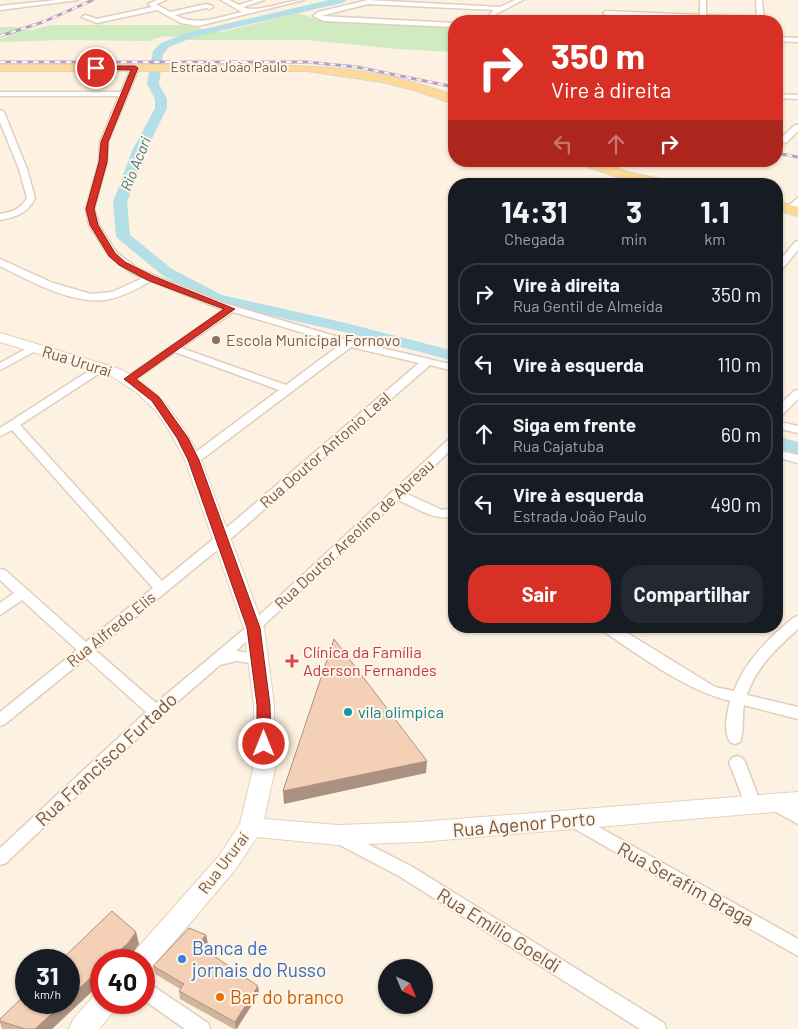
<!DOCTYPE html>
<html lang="pt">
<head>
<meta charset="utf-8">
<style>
	:root { --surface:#171b24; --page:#242831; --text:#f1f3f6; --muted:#9ea1a6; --line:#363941; --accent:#d93025 }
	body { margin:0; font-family:Barlow,sans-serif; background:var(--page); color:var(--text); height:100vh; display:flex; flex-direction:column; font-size:19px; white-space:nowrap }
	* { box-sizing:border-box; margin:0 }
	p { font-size:16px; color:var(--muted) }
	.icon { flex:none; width:28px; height:28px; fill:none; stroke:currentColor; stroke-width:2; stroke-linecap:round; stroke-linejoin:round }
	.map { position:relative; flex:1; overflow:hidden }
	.panel { position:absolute; left:448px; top:178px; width:335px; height:455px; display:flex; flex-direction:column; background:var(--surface); border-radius:20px; box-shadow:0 1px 4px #0004 }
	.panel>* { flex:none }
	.banner { position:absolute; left:448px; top:15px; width:335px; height:152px; border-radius:20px; box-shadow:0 1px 4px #0004; background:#d93025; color:#fff; overflow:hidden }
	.needle { width:32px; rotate:136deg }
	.tools { position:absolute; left:378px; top:959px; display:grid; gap:10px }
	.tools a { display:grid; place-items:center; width:55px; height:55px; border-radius:50%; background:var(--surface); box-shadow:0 1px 4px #0004; font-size:25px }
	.speed { position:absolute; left:15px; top:949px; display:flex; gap:10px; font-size:25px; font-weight:700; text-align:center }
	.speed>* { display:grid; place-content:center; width:65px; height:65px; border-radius:50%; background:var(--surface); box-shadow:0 1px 4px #0004; line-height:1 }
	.speed small { font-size:12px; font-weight:400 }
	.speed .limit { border:8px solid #d22; background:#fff; color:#111 }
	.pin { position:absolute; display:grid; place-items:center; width:42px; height:42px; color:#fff; margin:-21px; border:2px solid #fff; border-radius:50%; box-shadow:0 1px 5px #0007 }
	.me { position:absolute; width:55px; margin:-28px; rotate:0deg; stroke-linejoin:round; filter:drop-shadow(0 0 4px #0008) }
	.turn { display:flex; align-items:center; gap:18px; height:105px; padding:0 20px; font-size:22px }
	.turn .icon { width:65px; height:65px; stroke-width:2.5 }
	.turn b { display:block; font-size:35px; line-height:42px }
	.lanes { display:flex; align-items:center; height:48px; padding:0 20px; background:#0003; justify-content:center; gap:25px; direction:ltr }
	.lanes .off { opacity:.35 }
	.eta { display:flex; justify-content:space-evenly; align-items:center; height:85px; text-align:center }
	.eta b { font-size:30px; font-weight:700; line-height:35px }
	.button { display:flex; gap:10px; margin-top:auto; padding:10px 20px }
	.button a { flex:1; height:58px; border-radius:20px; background:var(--accent); color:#fff; font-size:20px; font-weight:700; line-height:58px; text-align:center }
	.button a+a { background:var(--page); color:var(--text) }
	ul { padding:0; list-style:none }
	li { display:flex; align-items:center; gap:15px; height:62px; margin:0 10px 8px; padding:0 10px; border:2px solid var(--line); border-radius:20px }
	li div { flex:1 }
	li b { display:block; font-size:19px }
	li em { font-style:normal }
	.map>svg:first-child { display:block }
	.green { fill:#d0ebbf }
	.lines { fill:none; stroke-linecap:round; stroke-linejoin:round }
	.river { fill:#b5dfe7; fill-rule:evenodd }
	.street-casing { stroke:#e1cebc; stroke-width:3 }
	.secondary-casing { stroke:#e7d0ba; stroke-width:2 }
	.primary-casing { stroke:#dbd4cf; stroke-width:2 }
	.street { fill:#fff; fill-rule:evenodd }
	.secondary { fill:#fff; fill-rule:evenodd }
	.primary { fill:#ffd996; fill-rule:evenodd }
	.rail-casing { stroke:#b59fc6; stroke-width:3 }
	.rail { stroke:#fff6e8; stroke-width:2; stroke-dasharray:5.5; stroke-linecap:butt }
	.wall { fill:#d2b39d }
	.shaded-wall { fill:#ab9280 }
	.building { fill:#f4d0b7; stroke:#ab9280 }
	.route { fill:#d93025; stroke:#8d1f18 }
	.education-dot { fill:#8d6e63; stroke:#fff6e8; stroke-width:2 }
	.health-dot { fill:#e0444e; stroke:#fff6e8; stroke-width:2 }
	.culture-dot { fill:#0f9aa8; stroke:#fff6e8; stroke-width:2 }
	.shop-dot { fill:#3f7fe0; stroke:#fff6e8; stroke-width:2 }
	.food-dot { fill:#e8710a; stroke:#fff6e8; stroke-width:2 }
	.labels { text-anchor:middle; stroke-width:4; stroke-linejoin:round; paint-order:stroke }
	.far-street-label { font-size:14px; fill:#755847; stroke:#fff6e8 }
	.far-water-label { font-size:15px; font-style:italic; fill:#3d7683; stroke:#fff6e8 }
	.education-label { font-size:16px; fill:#785e54; stroke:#fff6e8; text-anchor:start }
	.street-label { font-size:16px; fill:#755847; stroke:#fff6e8 }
	.health-label { font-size:16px; fill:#be3a42; stroke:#fff6e8; text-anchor:start }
	.culture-label { font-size:16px; fill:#0d838f; stroke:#fff6e8; text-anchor:start }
	.near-street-label { font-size:19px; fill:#755847; stroke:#fff6e8 }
	.near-shop-label { font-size:19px; fill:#366cbe; stroke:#fff6e8; text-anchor:start }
	.near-food-label { font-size:19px; fill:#c56008; stroke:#fff6e8; text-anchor:start }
</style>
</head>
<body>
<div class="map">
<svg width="798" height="1029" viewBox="0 0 798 1029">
	<rect width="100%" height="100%" fill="#fdf2e1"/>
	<!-- green -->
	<path class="green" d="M298,13L319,20L454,27V52L397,49L308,40H187L191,39L163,36L149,41L62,40L0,42V39L10,36H0V27H25L17,30H32L50,25H189L188,26L222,32Z"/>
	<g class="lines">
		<!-- river -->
		<path class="river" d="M329,0H347L342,3L194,37L169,47L163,54L159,84L167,99V108L146,151L127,202L130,235L172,269L222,295L346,323L454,351V361L344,332L211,302L162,275L116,237L113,202L132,151L155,108V99L147,84L153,51L161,43L187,33Z
			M776,436L798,442V454L776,448Z"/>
		<defs>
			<path id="street" d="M57,0H78L0,10V6Z
				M157,0H166L156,4L170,12L206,4L212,6L213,7L210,9L206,8L175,15C197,27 219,17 242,12L221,0H229L239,5L254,0H264L243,7C256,14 287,0 304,0L198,26L181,23L157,10L97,23L82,17L85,15L97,19L152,7L148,4Z
				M368,0L500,7L515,0H523L496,14L492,21H486L493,10L368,4L321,16L454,23V27L324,21L313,16L318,12Z
				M700,0H706V15L757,17L756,0H762L764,21L606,15L603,13L606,11L700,15Z
				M776,37L798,38V42L776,41Z
				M132,66L139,68L108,142L107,162L94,209L99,225L116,252L138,269L223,303L352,341L454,365V371L430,365L227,542L95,650L156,703L249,625L450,438L454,437V447L405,493L442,510L454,508V516C435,522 415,507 398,500L236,651L263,655L265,659L263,663L258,664L236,661L220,665L161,716L6,863L0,865V848L146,712L86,658L5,724L0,726V712L77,650L22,600L0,615V603L14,593L0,580V569L5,570L86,642L153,588L12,430L0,436V428L98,365H106L107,367L106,369L20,425L162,581L217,536L419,363L351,347L197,463H189L187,460L189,457L279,390L175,352L133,381H125L124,379L224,310L151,281C137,289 122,297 105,300C72,304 29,281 0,266V259L53,283L91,294L112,292L143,278L132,273L109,256L89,225L86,209L99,162L100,142L119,96H0V92H121ZM233,312L341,344L286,385L181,348Z
				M776,94L798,95V99L776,98Z
				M0,110L4,112L27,169L35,198C28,213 16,217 0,220V214C12,212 21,209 27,198L19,169L0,122Z
				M795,125H798V131L786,143L776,142V137L781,138Z
				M798,198V206L793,211H787V207Z
				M798,241V250L779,273L776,274V265L795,242Z
				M33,345L38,348L37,350L0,370V363Z
				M798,390V399L780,417L776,418V408L794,391Z
				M776,421L798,426V433L776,428Z
				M776,450L798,455V463L776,457Z
				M798,616V629C777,648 756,667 747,695L798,707V719L744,705C742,715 744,735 740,742L735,744L730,742C723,730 727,714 730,701C683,689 641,656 600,629L598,626H616L715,687L734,691C746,660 768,639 793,618Z
				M737,756L742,758L745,762L761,804L759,809L753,811L747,809L745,804L729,762L732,758Z
				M773,795L798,809V824L767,807L765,802L767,797Z
				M574,813L798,939V956L568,825L566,820L568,815Z
				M340,830L411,866L664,1023L666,1029H640L399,876L334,842L332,837L334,832Z
				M144,982L150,984L208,1023L210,1029H185L144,1000Z"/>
			<path id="secondary" d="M0,333L120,369C161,391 181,420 201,460L264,628L274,705L275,769L264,819L338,825L419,822L798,792V810L419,842L338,845L257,837L235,870L152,968L144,971V960H131L134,952L219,856L240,824L253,769L254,705L244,628L185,460L170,432L157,412L136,392L110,375L0,342Z
				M101,991V1002H118L114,1011L99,1029H69L73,1020L96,993Z"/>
			<path id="primary" d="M0,65C66,65 131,65 197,65C286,65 368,62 454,96V104L414,90L382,82L307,71H0Z
				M580,161H599L627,172L670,181L672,184C635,184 615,177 581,164Z
				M776,201L798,207V216L776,210Z"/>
		</defs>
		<!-- street casing -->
		<use href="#street" class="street-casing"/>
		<!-- secondary casing -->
		<use href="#secondary" class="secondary-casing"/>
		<!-- primary casing -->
		<use href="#primary" class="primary-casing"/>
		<!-- street -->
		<use href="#street" class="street"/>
		<!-- secondary -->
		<use href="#secondary" class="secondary"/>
		<!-- primary -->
		<use href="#primary" class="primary"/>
		<defs>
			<path id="rail" d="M0,36L43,22L93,0
				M0,62H307L357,67L454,87
				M776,153L798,157"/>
		</defs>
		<!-- rail casing -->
		<use href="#rail" class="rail-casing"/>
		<!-- rail -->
		<use href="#rail" class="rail"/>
	</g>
	<!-- wall -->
	<path class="wall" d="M136,932L139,944L131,955L101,960V983L52,1029H2L0,1023V1019Z
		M206,935L208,944L204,949L258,986L259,994L237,1029H234L180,999L179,991L180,989L155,974L153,966Z"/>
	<!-- shaded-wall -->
	<path class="shaded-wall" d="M427,761L426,773L284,804L283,791Z
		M136,932L139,944L131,955L125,960H109Z
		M206,935L208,944L200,953L198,945Z
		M101,968V983L52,1029H35L64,1002H69V998Z
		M258,986L259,994L236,1029L235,1022Z"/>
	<!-- building -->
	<path class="building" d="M334,639L427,761L283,791Z
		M112,911L136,932L128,943L109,960H101V968L69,998V960H61Z
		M189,928L206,935L198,945L258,986L235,1022L179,991L184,984L153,966Z
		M26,994V1002H64L35,1029H25L0,1021V1019Z"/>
	<!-- route -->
	<path class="route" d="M96,66H135L138,68L108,142L107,162L94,209L98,225L115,253L125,262L153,276L235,309L136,379L159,397L188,438L199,460L260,628L270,705L271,744L269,748L264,750L259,748L257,744V705L247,628L188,460L177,438L152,401L124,379L224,309L147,280L119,265L109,256L90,225L86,209L99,162L101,142L131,70L94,69L93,68Z"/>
	<!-- markers -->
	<circle class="education-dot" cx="216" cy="340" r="5"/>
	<path class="health-dot" d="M289.5 653.5h5v5h5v5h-5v5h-5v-5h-5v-5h5z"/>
	<circle class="culture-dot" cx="348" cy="712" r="5"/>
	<circle class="shop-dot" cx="182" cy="959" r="5"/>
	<circle class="food-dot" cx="220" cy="997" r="5"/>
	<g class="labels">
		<!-- far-street labels -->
		<g class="far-street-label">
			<text x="229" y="72">Estrada João Paulo</text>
		</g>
		<!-- far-water labels -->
		<g class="far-water-label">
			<text transform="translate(136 164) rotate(-68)" y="5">Rio Acari</text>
		</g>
		<!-- education labels -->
		<g class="education-label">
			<text x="226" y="346">Escola Municipal Fornovo</text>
		</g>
		<!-- street labels -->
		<g class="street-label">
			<text transform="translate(77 361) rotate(17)" y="6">Rua Ururaí</text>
			<text transform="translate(325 450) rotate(-41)" y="6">Rua Doutor Antonio Leal</text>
			<text transform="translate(354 534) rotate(-43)" y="6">Rua Doutor Areolino de Abreau</text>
			<text transform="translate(111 629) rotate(-39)" y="6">Rua Alfredo Elis</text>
			<text transform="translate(223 863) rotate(-53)" y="6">Rua Ururaí</text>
		</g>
		<!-- health labels -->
		<g class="health-label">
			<text x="303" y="658">Clínica da Família<tspan x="303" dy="18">Aderson Fernandes</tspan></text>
		</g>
		<!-- culture labels -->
		<g class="culture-label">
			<text x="358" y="718">vila olimpica</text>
		</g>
		<!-- near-street labels -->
		<g class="near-street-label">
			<text transform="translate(106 759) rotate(-43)" y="7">Rua Francisco Furtado</text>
			<text transform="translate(524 824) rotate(-5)" y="7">Rua Agenor Porto</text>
			<text transform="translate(686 884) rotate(29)" y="7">Rua Serafim Braga</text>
			<text transform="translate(499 930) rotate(32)" y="7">Rua Emílio Goeldi</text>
		</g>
		<!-- near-shop labels -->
		<g class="near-shop-label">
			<text x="192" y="955">Banca de<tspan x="192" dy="22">jornais do Russo</tspan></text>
		</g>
		<!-- near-food labels -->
		<g class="near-food-label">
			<text x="230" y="1004">Bar do branco</text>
		</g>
	</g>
</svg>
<div class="tools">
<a><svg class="needle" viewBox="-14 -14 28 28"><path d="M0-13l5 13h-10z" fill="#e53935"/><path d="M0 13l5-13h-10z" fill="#9ea1a6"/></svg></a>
</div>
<div class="speed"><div>31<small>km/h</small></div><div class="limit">40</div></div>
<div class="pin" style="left:96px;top:68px;background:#d93025"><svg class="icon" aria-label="arrive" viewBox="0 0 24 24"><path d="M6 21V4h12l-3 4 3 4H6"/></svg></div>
<svg class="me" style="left:264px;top:744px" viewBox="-20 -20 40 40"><circle r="17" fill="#d93025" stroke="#fff" stroke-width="3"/><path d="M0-11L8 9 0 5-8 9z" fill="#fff"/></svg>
<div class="banner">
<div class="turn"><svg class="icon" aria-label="right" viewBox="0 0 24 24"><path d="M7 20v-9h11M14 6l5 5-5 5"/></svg><div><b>350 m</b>Vire à direita</div></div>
<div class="lanes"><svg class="icon off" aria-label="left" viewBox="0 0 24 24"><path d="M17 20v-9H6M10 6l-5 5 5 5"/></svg><svg class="icon off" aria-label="ahead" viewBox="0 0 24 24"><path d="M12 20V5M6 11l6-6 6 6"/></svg><svg class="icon" aria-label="right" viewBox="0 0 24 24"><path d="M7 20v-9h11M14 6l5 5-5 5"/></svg></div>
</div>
<section class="panel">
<div class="eta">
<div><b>14:31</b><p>Chegada</p></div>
<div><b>3</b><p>min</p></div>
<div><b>1.1</b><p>km</p></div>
</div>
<ul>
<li><svg class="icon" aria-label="right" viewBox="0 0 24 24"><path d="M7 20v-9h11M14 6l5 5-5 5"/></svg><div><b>Vire à direita</b><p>Rua Gentil de Almeida</p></div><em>350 m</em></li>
<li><svg class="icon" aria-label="left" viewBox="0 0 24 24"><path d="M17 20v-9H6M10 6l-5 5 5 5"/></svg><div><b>Vire à esquerda</b></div><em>110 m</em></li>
<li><svg class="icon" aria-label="ahead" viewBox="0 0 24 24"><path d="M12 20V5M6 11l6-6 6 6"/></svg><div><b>Siga em frente</b><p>Rua Cajatuba</p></div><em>60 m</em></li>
<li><svg class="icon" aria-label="left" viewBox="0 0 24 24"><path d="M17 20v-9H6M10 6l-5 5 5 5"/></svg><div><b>Vire à esquerda</b><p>Estrada João Paulo</p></div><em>490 m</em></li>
</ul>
<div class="button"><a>Sair</a><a>Compartilhar</a></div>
</section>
</div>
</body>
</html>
